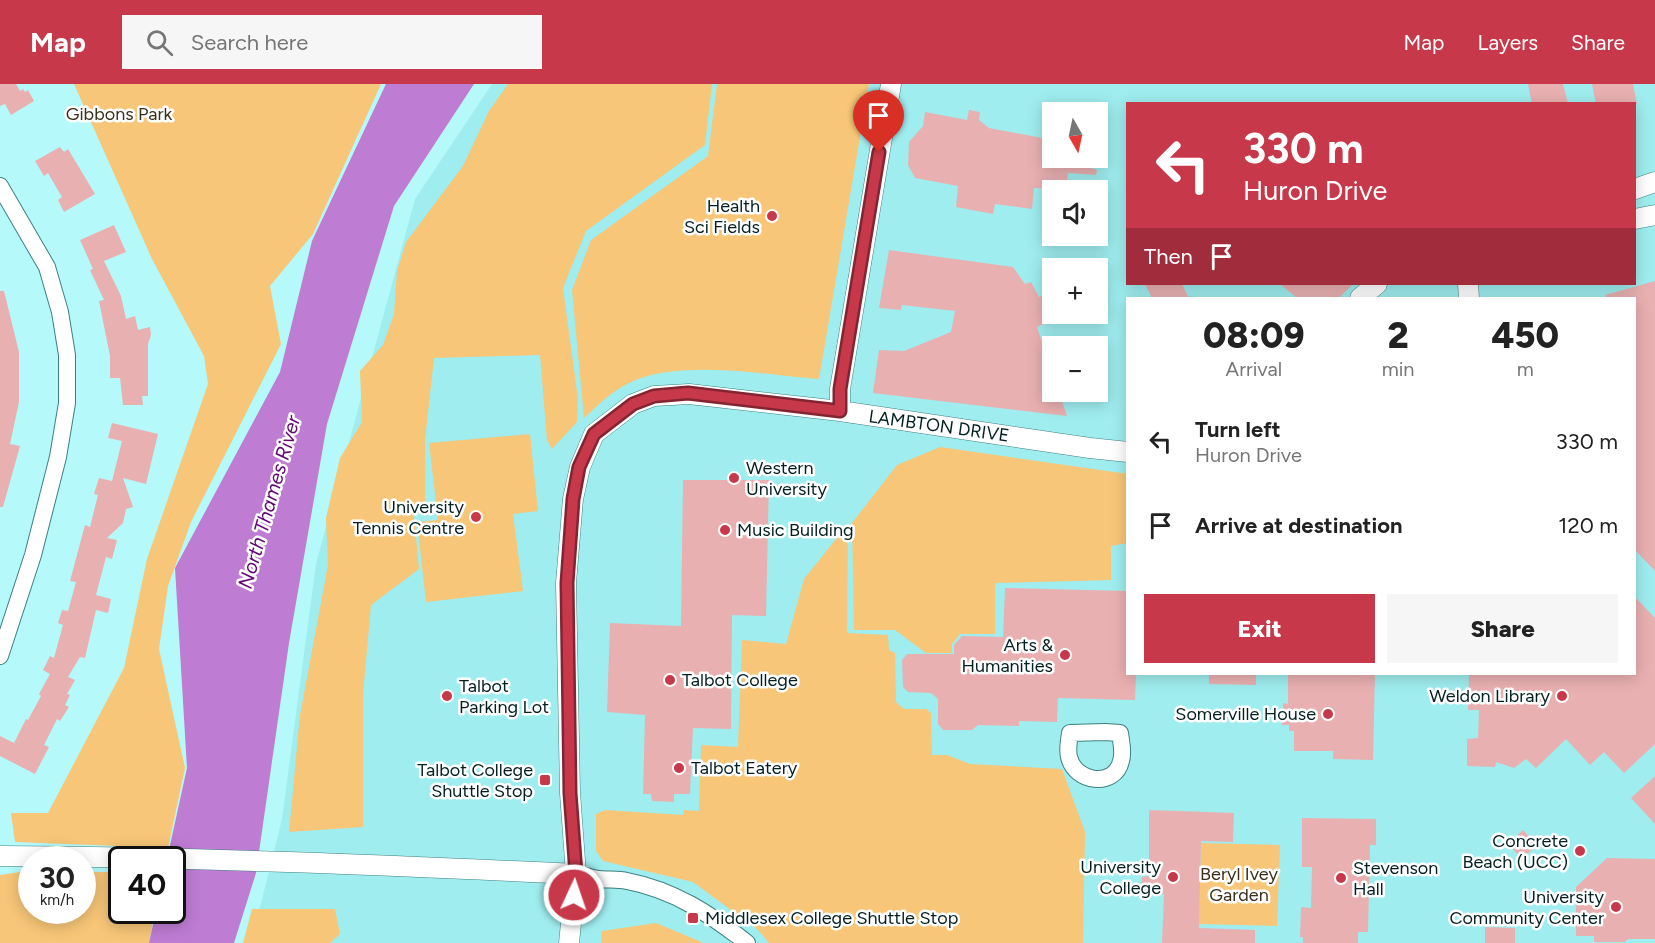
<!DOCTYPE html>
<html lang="en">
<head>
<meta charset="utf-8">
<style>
	:root { --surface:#fff; --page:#f6f6f6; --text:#222; --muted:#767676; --accent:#c8384b }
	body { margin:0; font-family:Figtree,sans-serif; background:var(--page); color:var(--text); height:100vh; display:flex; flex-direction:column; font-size:22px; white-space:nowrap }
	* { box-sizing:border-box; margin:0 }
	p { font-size:20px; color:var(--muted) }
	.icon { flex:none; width:33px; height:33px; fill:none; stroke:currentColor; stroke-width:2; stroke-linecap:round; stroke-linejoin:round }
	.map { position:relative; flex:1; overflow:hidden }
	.sheet { position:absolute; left:1126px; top:213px; width:510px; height:378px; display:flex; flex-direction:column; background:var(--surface); border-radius:0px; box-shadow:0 3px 15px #0003 }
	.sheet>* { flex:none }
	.top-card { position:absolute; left:1126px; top:18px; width:510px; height:183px; border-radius:0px; box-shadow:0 3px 15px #0003; background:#c8384b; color:#fff; overflow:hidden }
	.needle { width:39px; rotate:171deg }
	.buttons { position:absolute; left:1042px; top:18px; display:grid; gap:12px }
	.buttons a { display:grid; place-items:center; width:66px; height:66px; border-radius:0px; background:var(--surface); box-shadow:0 3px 15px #0003; font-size:30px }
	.speed { position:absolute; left:18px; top:762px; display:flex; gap:12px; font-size:30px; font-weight:700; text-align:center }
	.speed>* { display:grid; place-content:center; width:78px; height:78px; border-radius:50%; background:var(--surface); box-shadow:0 3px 15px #0003; line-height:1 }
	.speed small { font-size:15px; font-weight:400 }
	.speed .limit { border:3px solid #111; border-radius:9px; background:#fff; color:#111 }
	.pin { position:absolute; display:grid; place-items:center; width:51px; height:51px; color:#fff; margin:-62px -26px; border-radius:50% 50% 50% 0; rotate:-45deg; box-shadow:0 0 6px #0007 }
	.pin .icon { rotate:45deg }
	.me { position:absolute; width:66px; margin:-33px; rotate:3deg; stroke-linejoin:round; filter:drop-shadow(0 0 4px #0008) }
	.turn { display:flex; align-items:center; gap:21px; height:126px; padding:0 18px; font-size:27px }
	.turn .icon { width:78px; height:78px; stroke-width:2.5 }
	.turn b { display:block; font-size:42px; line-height:51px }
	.then { display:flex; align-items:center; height:57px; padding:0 18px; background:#0003; gap:12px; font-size:22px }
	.eta { display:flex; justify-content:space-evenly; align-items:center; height:102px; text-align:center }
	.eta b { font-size:36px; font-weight:800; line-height:42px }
	.primary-button { display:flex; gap:12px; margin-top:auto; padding:12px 18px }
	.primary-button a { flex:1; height:69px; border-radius:0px; background:var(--accent); color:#fff; font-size:24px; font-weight:800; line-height:69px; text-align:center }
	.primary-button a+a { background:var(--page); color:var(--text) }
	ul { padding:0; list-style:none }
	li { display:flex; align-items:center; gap:18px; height:84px; padding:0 18px }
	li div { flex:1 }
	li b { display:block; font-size:22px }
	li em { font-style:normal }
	header { display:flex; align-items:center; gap:36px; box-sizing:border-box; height:84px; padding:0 30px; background:var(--accent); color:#fff }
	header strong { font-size:28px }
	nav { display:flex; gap:33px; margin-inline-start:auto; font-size:21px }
	.search { width:420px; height:54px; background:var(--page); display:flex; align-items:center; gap:15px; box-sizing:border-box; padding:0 21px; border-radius:0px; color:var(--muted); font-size:22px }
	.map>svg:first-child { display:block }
	.built { fill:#9fedef; fill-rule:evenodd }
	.green { fill:#f7c678 }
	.water { fill:#be7cd3 }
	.building { fill:#e9b0b1 }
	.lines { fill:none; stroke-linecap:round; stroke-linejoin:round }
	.minor-casing { stroke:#3e8081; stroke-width:18 }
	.tertiary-casing { stroke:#3e8081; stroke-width:21 }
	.minor { stroke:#fff; stroke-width:16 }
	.tertiary { stroke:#fff; stroke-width:20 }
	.route-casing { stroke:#822431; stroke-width:15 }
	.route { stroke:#c8384b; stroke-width:10 }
	.poi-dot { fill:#c8384b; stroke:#fff; stroke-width:2 }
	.labels { text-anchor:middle; stroke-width:5; stroke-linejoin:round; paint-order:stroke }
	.park-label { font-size:18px; fill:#3b2f1c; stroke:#fff }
	.poi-label { font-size:18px; fill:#031f20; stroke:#fff; text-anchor:end }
	.street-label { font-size:18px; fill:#031f20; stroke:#fff }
	.water-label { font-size:20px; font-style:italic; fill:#600476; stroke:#fff }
</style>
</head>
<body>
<header>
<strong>Map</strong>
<div class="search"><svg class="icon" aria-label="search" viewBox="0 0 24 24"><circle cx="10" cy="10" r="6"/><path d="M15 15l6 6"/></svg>Search here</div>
<nav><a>Map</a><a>Layers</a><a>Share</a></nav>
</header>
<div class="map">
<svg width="1655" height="859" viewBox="0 0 1655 859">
	<rect width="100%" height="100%" fill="#b5f9fa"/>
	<!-- built -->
	<path class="built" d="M492,0H1655V859H251L282,735L316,480L415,115ZM1128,20H1635V200H1128ZM1053,28H1098V74H1053ZM1053,106H1098V152H1053ZM1053,184H1098V230H1053ZM1128,214H1635V590H1128ZM1053,262H1098V308H1053Z"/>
	<!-- green -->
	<path class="green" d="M74,0H381L313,150L270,202L281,260L191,438L168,502L159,565L185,684L168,764L15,758L11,729H48L124,584L147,475L208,300L204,272L152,175Z
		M508,0H712L705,61L586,147L563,204L578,315L577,338L552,365L547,356L540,271L434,274L425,356V423L414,432L419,485L371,521L363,610V743L289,748L300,631L328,481L326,434L340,374L362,338L360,287L383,261L394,230L397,187L406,158L463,82L489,27Z
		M717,0H869L819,295C765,291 676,274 627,300C611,308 597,322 584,334L572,206L591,156L708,72Z
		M530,350L538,427L513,430L523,507L426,518L417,438L438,436L429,359Z
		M940,363L1128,390V459L1111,462V496L995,499V550H960L952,560V569H926L895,546H854L852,439L897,381Z
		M848,440L847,549L888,551L889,566L895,569L896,618L904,625H926L931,629L932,671H947L970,680L1062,685L1085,748L1083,859H769L758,846L693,798L603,777L596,767V730L605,726L683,731L684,726L699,727L701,661L738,663L742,556L786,560L804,495Z
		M1201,759L1280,761L1277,842L1199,840Z
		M20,788H31L32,826H82L83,788H121L122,826L155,827L149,859H0V791Z
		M252,825H335L340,850L330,859H243Z
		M656,839L704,859H601L602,847Z"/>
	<!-- water -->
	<path class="water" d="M386,0H474L394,122L327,340L289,559L256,789L234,859H149L156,827L172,826V776L167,775L187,684L175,484L280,288L312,157Z"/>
	<!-- building -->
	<path class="building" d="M0,0H16L20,7L23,5L25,8L28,6L34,17L11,31L5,20L0,22Z
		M1528,0H1563L1568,20H1532Z
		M1592,0H1633L1637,20H1596Z
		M969,26L980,28L979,36L989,44L1053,56V74H1070V78L1097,86L1096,91L1068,89L1066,106L1034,104L1032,125L995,120L993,130L956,123L958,102L915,94L908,81L909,58L923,42L925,28L967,36Z
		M60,63L64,68L68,65L95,110L64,128L58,116L62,113L48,89L44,92L35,77Z
		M114,141L126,168L104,177L121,212L126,235L135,232L138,246L150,243L151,251L148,260V312H142L143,321H123L120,294H110V272L99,217L104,216L90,186L93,185L80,156Z
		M889,166L1013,183L1025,200L1031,198L1039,213L1053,207V230H1056L1058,234L1037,243L1053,291V308H1059L1067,332L873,309L879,266L904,267L951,248L955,227L902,221L901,226L879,224Z
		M1655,197V487L1635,466V214H1606L1605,211Z
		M1145,200H1182L1189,214H1152Z
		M1280,200H1353L1339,214H1297Z
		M0,207H4L19,268V318L10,360L20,362L3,423H0Z
		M112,339L158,350L146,400L123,394L133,423L126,425L123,439L107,454L117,456L112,475L106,473L96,511L111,515L108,529L96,526L85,574L80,573L68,593L75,596L67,610L70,611L65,621L69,623L60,637L57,635L44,661L49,663L35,690L0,672V652L14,659L26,635L28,636L41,612L39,610L50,590L43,586L50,572L54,574L63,541L58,539L62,526L68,527L76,498L70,497L85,441L90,443L98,411L94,410L99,394L112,397L122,357L108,354Z
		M683,396H769L766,532L732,531L731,645L693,644L690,710H674V718L652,717L651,710H643L645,631L607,628L610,539L681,542Z
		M1005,504L1128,507V590H1136L1135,616L1058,614L1057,638L1019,637V642L978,641L972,646H943L938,640V615L931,609L908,608L903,603L902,576L907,570H954V561L962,552L1003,553Z
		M1635,513L1655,534V660L1624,689L1604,668L1590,681L1566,655L1536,684L1526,675L1514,684L1496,678L1495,683L1467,682V655L1478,654L1479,626H1468L1469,590H1635Z
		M1209,590H1256V601L1209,600Z
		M1288,590H1375L1373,676L1333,675V667H1294V647H1289V641H1282L1283,619L1288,620Z
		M1655,692V740L1631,714Z
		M1149,726L1234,729L1233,758L1201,757L1199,844L1255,846V859H1162L1164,810L1141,809L1142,793L1149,792Z
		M1302,734L1376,735V761H1370L1368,848H1358V859H1303V853H1300L1301,823L1311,824L1312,783H1302Z
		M1523,746L1537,761L1522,775L1508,760Z
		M1607,774L1655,775V855H1628L1625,858H1594V852H1576V803Z
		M1485,843L1515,844V859H1485Z"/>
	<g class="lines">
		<defs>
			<path id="minor" d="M0,102L47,183L60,228L67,271V319L58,373L33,471L0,572
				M1105,648L1120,649C1121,658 1124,668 1121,677C1115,704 1075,699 1069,673C1067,665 1069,657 1070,649Z
				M576,790C583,791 591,794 599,795C608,796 618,795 627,797C674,806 710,830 747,859"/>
			<path id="tertiary" d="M1635,105L1655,98
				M1635,135L1655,131
				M1468,200L1469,214
				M1360,214L1377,200
				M840,327V305L891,0
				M0,772C192,773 384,781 576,790
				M569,859L576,790L570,709L566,499L573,415L580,383L594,350L633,320L654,312L689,310L840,327L1090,364L1128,368"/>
		</defs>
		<!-- minor casing -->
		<use href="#minor" class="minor-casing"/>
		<!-- tertiary casing -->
		<use href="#tertiary" class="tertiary-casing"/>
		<!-- minor -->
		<use href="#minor" class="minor"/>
		<!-- tertiary -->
		<use href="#tertiary" class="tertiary"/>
	</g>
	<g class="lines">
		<defs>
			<path id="route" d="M574,811L576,790L570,709L567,499L573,415L579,383L594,350L633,320L654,312L688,309L840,327V305L879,68"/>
		</defs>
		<!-- route casing -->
		<use href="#route" class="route-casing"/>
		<!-- route -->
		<use href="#route" class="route"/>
	</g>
	<!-- markers -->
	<g class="poi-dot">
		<circle cx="772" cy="132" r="6"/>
		<circle cx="734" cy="394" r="6"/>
		<circle cx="476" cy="433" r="6"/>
		<circle cx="725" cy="446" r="6"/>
		<circle cx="1065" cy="571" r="6"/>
		<circle cx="670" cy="596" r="6"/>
		<circle cx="447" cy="612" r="6"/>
		<circle cx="1562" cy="612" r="6"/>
		<circle cx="1328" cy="630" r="6"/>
		<circle cx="679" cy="684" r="6"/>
		<rect x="539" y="690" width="12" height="12" rx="3"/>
		<circle cx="1580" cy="767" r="6"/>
		<circle cx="1173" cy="793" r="6"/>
		<circle cx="1341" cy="794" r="6"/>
		<circle cx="1616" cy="823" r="6"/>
		<rect x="687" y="828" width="12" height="12" rx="3"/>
	</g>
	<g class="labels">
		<!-- park labels -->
		<g class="park-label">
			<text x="119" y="36">Gibbons Park</text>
			<text x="1239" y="796">Beryl Ivey<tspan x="1239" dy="21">Garden</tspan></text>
		</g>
		<!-- poi labels -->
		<g class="poi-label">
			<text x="760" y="128">Health<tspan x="760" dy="21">Sci Fields</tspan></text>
			<text x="746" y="390" text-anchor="start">Western<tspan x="746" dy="21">University</tspan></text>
			<text x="464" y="429">University<tspan x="464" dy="21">Tennis Centre</tspan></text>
			<text x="737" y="452" text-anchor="start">Music Building</text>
			<text x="1053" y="567">Arts &amp;<tspan x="1053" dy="21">Humanities</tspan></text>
			<text x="682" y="602" text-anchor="start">Talbot College</text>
			<text x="459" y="608" text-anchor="start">Talbot<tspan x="459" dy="21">Parking Lot</tspan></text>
			<text x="1550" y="618">Weldon Library</text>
			<text x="1316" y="636">Somerville House</text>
			<text x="691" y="690" text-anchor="start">Talbot Eatery</text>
			<text x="533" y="692">Talbot College<tspan x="533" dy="21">Shuttle Stop</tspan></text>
			<text x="1568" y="763">Concrete<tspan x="1568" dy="21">Beach (UCC)</tspan></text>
			<text x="1161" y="789">University<tspan x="1161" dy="21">College</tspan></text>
			<text x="1353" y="790" text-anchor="start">Stevenson<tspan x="1353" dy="21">Hall</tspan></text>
			<text x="1604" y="819">University<tspan x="1604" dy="21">Community Center</tspan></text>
			<text x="705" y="840" text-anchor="start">Middlesex College Shuttle Stop</text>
		</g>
		<!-- street labels -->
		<g class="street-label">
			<text transform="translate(939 342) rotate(8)" y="6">LAMBTON DRIVE</text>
		</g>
		<!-- water labels -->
		<g class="water-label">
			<text transform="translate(269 418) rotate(-74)" y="7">North Thames River</text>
		</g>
	</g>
</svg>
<div class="buttons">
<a><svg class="needle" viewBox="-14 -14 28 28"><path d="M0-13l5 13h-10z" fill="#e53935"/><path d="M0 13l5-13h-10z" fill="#767676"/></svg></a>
<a><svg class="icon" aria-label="sound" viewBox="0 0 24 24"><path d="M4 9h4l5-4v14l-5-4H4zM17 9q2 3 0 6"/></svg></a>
<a>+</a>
<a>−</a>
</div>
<div class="speed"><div>30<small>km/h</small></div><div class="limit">40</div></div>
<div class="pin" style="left:879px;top:68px;background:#d93025"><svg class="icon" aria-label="arrive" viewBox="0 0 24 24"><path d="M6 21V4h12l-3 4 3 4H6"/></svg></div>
<svg class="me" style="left:574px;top:811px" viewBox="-20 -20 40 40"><circle r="17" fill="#c8384b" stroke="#fff" stroke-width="3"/><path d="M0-11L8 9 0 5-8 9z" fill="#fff"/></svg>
<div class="top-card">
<div class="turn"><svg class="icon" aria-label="left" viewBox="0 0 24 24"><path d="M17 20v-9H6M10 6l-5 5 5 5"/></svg><div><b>330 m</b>Huron Drive</div></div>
<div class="then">Then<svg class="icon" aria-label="arrive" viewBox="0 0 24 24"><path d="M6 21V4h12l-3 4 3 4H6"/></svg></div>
</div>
<section class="sheet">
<div class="eta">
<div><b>08:09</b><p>Arrival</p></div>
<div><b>2</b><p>min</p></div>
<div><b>450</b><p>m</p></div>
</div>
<ul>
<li><svg class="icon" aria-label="left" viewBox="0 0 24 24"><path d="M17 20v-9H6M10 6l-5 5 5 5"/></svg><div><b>Turn left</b><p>Huron Drive</p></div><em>330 m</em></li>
<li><svg class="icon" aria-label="arrive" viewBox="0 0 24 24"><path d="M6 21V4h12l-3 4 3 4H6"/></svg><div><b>Arrive at destination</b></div><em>120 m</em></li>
</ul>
<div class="primary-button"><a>Exit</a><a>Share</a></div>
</section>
</div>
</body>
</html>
